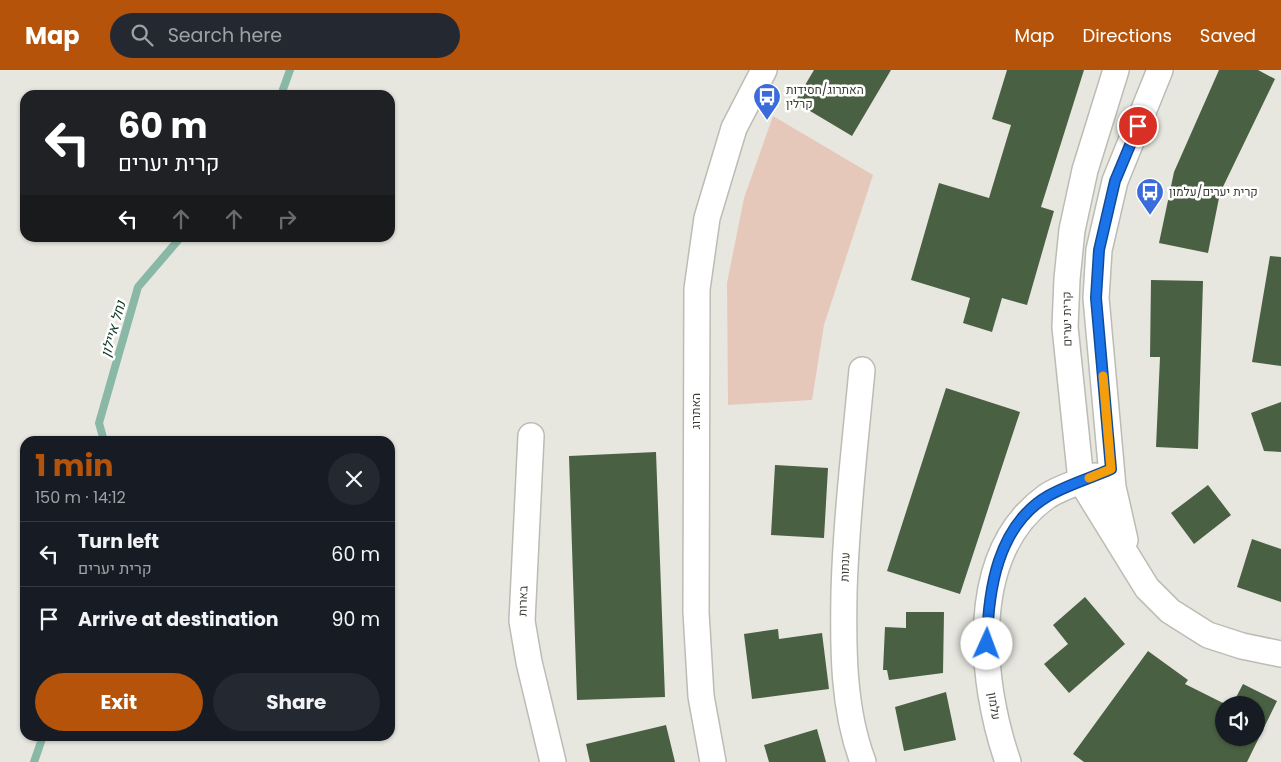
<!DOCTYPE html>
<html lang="en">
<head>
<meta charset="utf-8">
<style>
	:root { --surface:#171b24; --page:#242831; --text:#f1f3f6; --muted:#9ea1a6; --line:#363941; --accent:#b45309 }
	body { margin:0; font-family:Poppins,Heebo,sans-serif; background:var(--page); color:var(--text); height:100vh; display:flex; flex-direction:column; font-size:19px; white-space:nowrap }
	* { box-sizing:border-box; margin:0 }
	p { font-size:16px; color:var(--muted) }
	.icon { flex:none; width:28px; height:28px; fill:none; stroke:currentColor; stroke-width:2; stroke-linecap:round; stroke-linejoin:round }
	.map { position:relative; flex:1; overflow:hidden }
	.side { position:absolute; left:20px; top:366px; width:375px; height:305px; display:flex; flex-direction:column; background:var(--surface); border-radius:15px; box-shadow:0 1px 4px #0004 }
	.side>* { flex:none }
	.banner { position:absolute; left:20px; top:20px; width:375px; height:152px; border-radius:15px; box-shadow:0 1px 4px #0004; background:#202124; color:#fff; overflow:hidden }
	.controls { position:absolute; left:1215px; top:626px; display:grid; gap:10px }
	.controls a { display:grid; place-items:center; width:50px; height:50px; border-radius:50%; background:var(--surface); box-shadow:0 1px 4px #0004; font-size:25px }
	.pin { position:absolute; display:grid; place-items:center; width:42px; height:42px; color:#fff; margin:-21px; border:2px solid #fff; border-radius:50%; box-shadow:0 1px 5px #0007 }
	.me { position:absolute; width:55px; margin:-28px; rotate:2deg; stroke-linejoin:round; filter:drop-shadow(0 0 4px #0008) }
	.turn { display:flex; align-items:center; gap:18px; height:105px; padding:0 15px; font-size:22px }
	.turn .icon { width:65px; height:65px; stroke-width:2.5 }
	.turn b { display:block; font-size:35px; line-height:42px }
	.lanes { display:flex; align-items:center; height:48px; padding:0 15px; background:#0003; justify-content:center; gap:25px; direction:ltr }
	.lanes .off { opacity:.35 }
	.round { display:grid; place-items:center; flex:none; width:52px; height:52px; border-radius:26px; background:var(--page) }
	.headline { display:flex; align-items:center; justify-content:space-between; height:85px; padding:0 15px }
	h1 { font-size:30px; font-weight:700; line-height:38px; color:var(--accent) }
	.action { display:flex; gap:10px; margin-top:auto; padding:10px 15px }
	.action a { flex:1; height:58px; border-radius:30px; background:var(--accent); color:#fff; font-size:20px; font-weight:700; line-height:58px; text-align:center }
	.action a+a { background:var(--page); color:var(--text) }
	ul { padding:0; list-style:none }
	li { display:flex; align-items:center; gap:15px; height:65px; padding:0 15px; border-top:1px solid var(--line) }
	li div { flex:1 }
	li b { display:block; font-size:19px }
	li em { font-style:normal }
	header { display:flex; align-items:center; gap:30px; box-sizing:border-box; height:70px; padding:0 25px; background:var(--accent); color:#fff }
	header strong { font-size:24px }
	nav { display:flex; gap:28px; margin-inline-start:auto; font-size:18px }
	.search { width:350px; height:45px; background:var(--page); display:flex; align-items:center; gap:12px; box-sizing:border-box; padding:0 18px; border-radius:28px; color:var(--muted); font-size:19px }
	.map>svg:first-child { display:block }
	.green { fill:#e6c8bb }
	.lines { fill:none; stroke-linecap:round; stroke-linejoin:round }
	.stream { stroke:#8ab8a7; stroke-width:8 }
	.building { fill:#496042 }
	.street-casing { stroke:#bcbcb5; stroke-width:28 }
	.street { stroke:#fff; stroke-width:25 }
	.route-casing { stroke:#114b97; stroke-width:12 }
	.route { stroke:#1a73e8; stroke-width:9 }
	.slow { stroke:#f59e0b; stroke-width:9 }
	.labels { text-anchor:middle; stroke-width:5; stroke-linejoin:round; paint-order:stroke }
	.poi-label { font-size:12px; fill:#3b3b38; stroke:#fffffe; text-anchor:start }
	.street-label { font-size:12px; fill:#3b3b38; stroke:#fffffe }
	.water-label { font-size:14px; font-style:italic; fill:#0c362a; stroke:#fffffe }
</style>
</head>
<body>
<header>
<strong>Map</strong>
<div class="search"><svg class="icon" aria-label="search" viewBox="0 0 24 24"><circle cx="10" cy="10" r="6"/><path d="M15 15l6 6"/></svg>Search here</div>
<nav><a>Map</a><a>Directions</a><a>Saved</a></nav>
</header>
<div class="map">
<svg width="1281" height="692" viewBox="0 0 1281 692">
	<rect width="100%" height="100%" fill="#e7e7e0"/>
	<!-- green -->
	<path class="green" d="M773,46L873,105L824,255L812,330L728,335L727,213L744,128Z"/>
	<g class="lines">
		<!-- stream -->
		<path class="stream" d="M281,25L290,0
			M104,371L99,353L138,217L180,168
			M34,692L43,666"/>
	</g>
	<!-- building -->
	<path class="building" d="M814,0H891L852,66L795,32Z
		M1007,0H1084L1041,137L1054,141L1027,235L1002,228L992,262L963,253L970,228L911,210L939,113L989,128L1011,55L992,49Z
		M1219,0H1258L1275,9L1220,123L1208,183L1159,173L1174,102Z
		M1270,186L1281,187V296L1252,292Z
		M1151,210L1203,211L1198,379L1156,377L1160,287H1150Z
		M946,318L1020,342L960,524L887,501Z
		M1281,332V382L1264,381L1251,343Z
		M656,382L665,627L577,630L569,386Z
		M775,395L828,398L824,468L771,465Z
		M1208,415L1231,445L1194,474L1171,443Z
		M1252,469L1281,479V532L1237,517Z
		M1085,527L1125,574L1069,623L1044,594L1068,574L1053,555Z
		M906,542H944L943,603L889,610L887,600H883L885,557L906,558Z
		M778,559L779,569L822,563L829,619L752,629L744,564Z
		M1148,581L1188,610L1185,614L1227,635H1224V668H1256V635H1232L1243,614L1277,631L1247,692H1084L1073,684Z
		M946,622L956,670L904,681L895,637Z
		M666,655L675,692H590L586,674Z
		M817,659L826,692H769L764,675Z"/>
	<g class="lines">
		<defs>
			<path id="street" d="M1116,0L1085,100L1072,160L1067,209L1065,257L1081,411L1147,518L1170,541L1208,565L1242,576L1281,584
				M862,300C855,375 846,449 844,523C843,579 843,639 863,692
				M531,366L522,551L529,592L553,692
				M1125,470L1113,417L1096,228L1099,180L1115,111L1160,0
				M713,692L701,626L696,542L697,219L707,148L734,58L764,0
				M1008,692C980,611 967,484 1046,427C1060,417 1080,412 1095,406"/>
		</defs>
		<!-- street casing -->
		<use href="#street" class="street-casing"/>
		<!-- street -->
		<use href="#street" class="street"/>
	</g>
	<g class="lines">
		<defs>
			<path id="route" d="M987,574C988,521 997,456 1048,426C1067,415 1091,408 1111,399L1096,228L1099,180L1115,111L1138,56"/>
		</defs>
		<!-- route casing -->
		<use href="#route" class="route-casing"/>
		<!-- route -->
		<use href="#route" class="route"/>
		<!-- slow -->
		<path class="slow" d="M1089,408L1111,399L1103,306"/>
	</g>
	<!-- icons -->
	<defs>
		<symbol id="bus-pin" viewBox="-11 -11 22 30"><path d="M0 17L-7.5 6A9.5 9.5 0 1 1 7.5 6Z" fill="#3c6cdc" stroke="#fffffe"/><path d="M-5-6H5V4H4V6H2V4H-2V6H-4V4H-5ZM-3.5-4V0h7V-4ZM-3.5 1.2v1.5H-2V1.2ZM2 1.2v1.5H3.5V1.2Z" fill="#fff"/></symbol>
	</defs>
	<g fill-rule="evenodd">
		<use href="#bus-pin" x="751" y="11" width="32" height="43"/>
		<use href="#bus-pin" x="1134" y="106" width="32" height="43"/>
	</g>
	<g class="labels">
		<!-- poi labels -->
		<g class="poi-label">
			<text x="786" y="24">האתרוג/חסידות<tspan x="786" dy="14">קרלין</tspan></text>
			<text x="1169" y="126">קרית יערים/עלמון</text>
		</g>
		<!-- street labels -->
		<g class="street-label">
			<text transform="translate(1067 249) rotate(-91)" y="4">קרית יערים</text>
			<text transform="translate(696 341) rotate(-90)" y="4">האתרוג</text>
			<text transform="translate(845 497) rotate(-88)" y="4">ענתות</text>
			<text transform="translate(523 531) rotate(-88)" y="4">בארות</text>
			<text transform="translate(994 636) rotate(81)" y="4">עלמון</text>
		</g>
		<!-- water labels -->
		<g class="water-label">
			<text transform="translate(113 259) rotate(-74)" y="5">נחל איילון</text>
		</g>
	</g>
</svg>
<div class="controls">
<a><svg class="icon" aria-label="sound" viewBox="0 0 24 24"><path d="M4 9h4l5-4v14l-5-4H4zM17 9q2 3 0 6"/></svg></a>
</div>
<div class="pin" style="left:1138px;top:56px;background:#d93025"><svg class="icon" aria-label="arrive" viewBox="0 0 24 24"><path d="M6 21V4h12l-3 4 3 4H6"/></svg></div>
<svg class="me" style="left:987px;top:574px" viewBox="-20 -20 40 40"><circle r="19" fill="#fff"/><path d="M0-13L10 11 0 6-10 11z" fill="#1a73e8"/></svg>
<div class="banner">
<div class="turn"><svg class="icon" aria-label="left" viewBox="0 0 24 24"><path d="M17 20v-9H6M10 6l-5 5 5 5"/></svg><div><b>60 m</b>קרית יערים</div></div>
<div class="lanes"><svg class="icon" aria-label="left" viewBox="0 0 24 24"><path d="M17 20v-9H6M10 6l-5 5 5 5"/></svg><svg class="icon off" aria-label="ahead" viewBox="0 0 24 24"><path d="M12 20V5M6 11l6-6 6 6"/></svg><svg class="icon off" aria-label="ahead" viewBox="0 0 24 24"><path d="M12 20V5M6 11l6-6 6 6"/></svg><svg class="icon off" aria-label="right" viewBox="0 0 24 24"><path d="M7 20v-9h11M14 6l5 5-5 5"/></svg></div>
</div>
<section class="side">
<div class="headline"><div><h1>1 min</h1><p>150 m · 14:12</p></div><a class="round"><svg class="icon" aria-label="close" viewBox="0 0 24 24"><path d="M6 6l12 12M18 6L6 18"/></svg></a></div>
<ul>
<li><svg class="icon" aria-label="left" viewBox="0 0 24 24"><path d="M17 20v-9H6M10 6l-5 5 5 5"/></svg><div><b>Turn left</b><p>קרית יערים</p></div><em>60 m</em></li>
<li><svg class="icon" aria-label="arrive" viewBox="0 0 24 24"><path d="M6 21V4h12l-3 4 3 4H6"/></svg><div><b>Arrive at destination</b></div><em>90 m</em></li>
</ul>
<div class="action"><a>Exit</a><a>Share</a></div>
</section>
</div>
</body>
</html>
